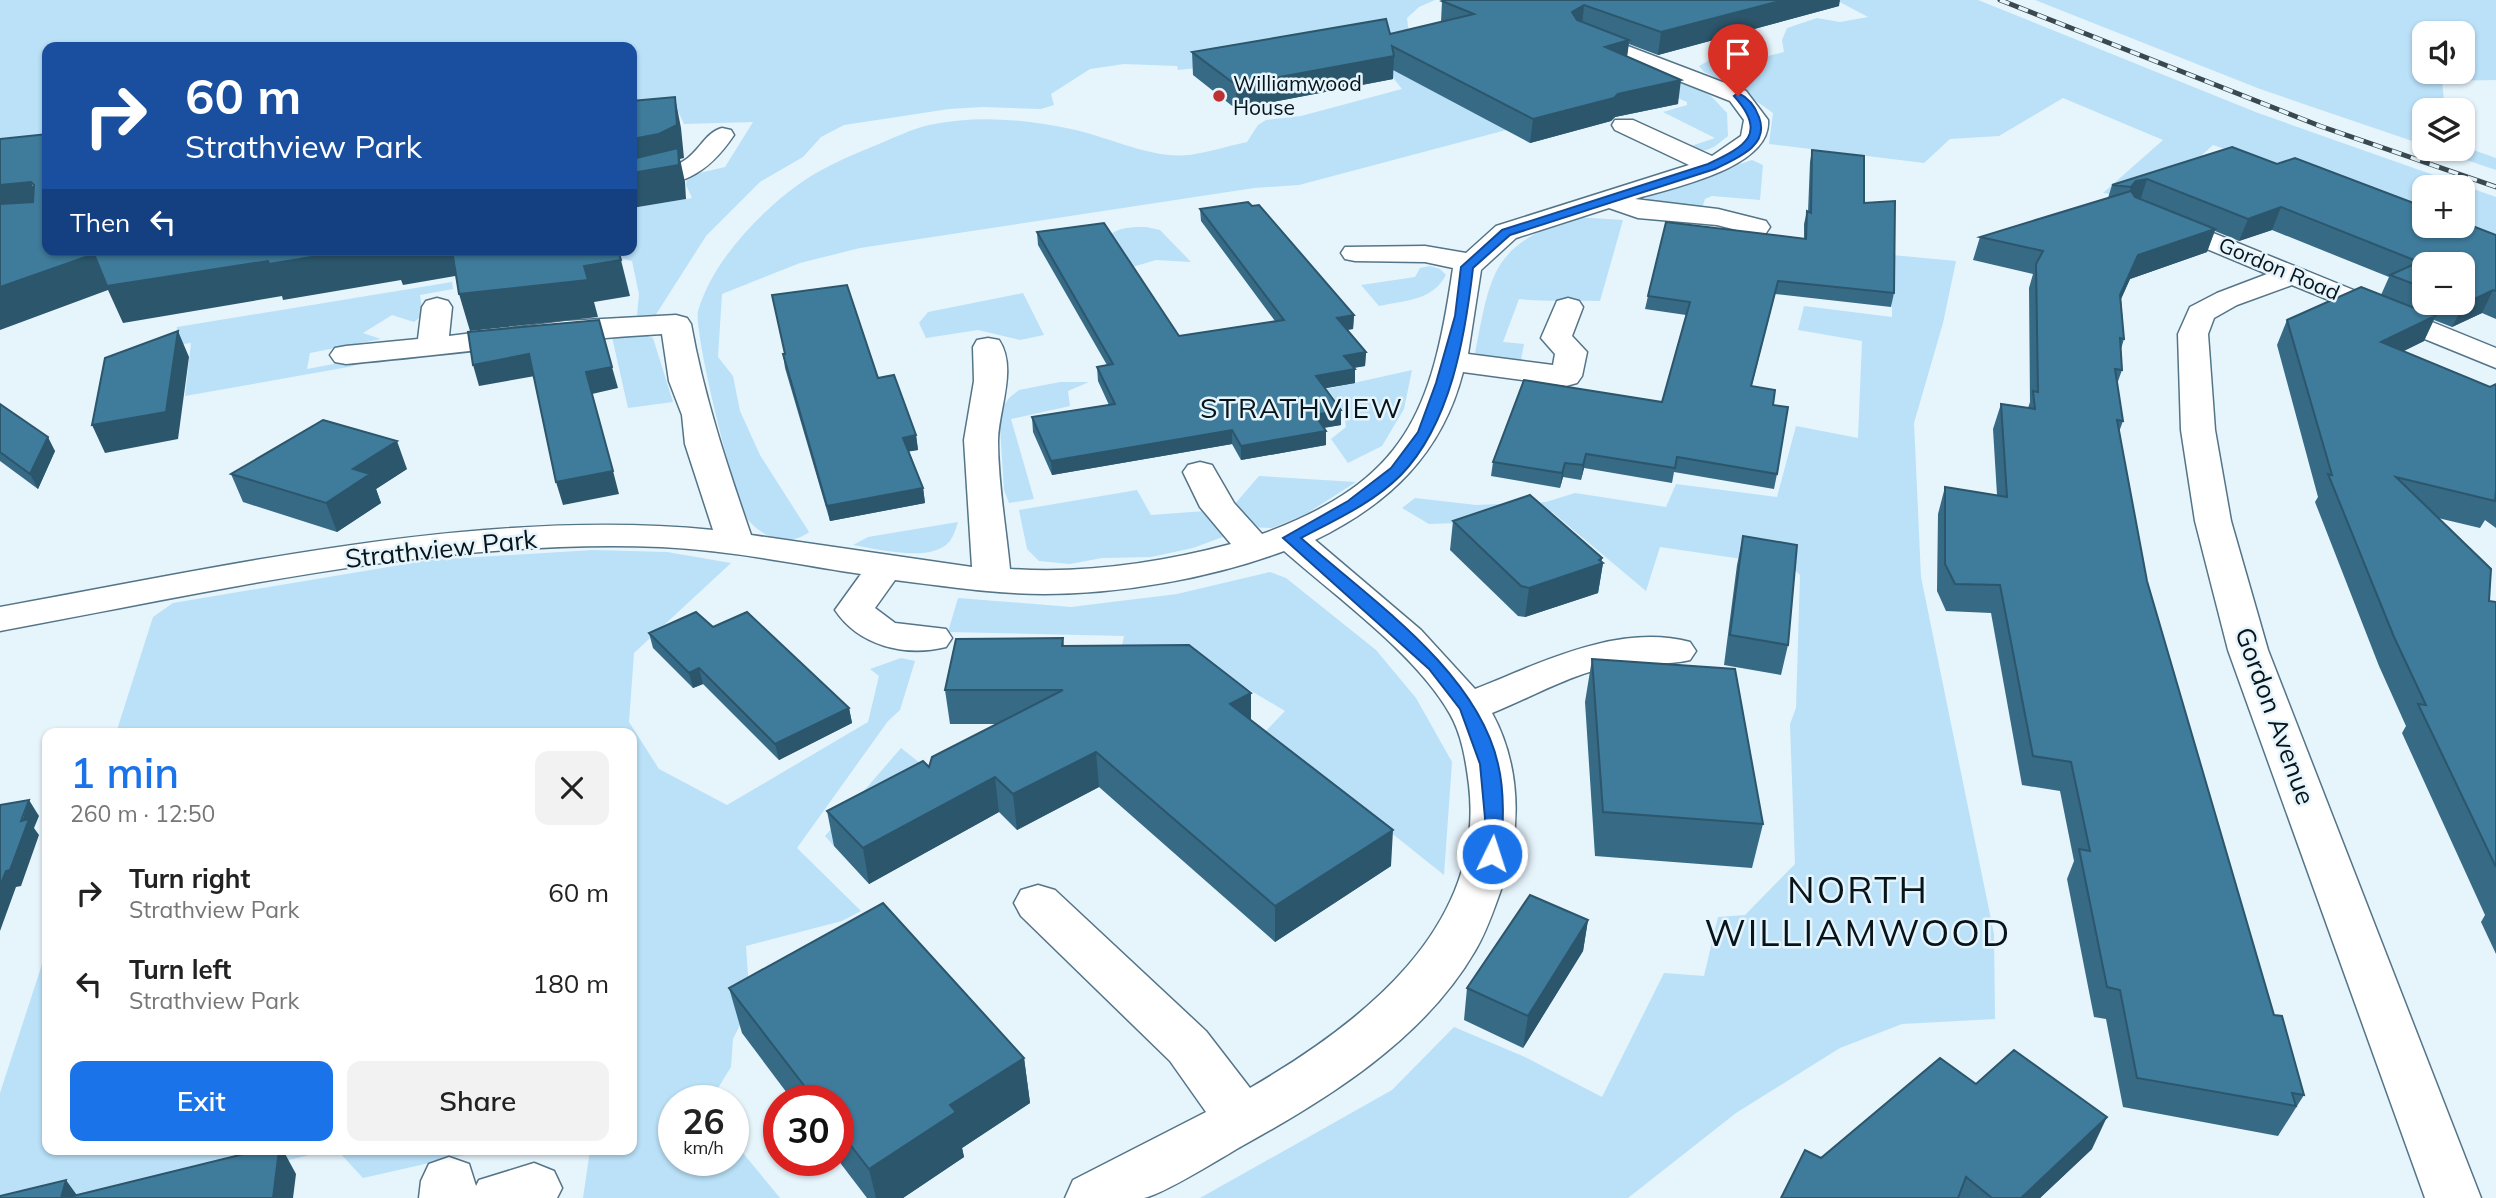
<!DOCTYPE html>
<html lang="en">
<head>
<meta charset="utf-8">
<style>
	:root { --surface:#fff; --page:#f2f2f2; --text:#222; --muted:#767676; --accent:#1a73e8 }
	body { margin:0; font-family:Mulish,sans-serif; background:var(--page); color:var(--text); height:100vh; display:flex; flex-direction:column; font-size:26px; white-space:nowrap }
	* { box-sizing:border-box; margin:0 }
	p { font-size:23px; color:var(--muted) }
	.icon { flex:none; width:38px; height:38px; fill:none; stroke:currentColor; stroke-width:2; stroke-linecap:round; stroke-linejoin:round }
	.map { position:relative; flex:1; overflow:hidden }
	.panel { position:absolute; left:42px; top:728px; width:595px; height:427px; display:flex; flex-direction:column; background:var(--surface); border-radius:14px; box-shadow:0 2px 5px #0004 }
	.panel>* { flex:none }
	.banner { position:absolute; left:42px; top:42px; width:595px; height:214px; border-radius:14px; box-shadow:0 2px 5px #0004; background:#1a4fa0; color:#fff; overflow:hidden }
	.controls { position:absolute; left:2412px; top:21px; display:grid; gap:14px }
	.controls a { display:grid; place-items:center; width:63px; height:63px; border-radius:14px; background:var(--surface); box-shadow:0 2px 5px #0004; font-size:35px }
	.speed { position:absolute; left:658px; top:1085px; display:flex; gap:14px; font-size:35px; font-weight:700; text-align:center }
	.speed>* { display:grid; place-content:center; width:91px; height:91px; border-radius:50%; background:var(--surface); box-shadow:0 2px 5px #0004; line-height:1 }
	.speed small { font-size:18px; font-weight:400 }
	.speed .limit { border:10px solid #d22; background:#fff; color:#111 }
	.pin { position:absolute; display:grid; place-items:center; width:60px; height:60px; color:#fff; margin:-72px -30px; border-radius:50% 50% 50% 0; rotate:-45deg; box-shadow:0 0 7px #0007 }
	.pin .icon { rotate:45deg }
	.me { position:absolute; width:77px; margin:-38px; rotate:4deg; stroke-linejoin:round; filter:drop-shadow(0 0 5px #0008) }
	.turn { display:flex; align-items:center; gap:24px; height:147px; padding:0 28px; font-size:32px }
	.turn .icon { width:91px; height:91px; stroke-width:2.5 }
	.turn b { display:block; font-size:49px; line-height:60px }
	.then { display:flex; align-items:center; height:66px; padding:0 28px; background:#0003; gap:14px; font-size:26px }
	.round { display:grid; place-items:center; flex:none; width:74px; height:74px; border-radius:14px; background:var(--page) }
	.headline { display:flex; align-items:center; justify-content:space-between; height:119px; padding:0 28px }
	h1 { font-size:42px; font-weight:600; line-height:52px; color:var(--accent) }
	.button { display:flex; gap:14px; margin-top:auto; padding:14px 28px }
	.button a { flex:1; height:80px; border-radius:14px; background:var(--accent); color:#fff; font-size:28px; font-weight:600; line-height:80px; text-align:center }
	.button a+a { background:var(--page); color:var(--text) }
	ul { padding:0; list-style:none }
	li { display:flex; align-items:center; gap:21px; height:91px; padding:0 28px }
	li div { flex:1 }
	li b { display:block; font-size:26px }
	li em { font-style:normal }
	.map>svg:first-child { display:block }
	.green { fill:#bae1f8; fill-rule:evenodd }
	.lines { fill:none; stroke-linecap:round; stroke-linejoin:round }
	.minor-casing { stroke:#547487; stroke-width:3 }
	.minor { fill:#fff; fill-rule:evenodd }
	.rail-casing { stroke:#3a484f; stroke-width:5 }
	.rail { stroke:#e6f4fc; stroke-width:3.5; stroke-dasharray:10; stroke-linecap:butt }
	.wall { fill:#366a85; fill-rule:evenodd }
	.shaded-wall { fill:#2c566c }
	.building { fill:#3f7b9b; stroke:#2c566c; stroke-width:2 }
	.route { fill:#1a73e8; stroke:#114b97; stroke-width:2 }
	.poi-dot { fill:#bf3033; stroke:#e6f4fc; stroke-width:2.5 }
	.labels { text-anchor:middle; stroke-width:5; stroke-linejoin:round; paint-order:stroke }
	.far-poi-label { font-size:21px; fill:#07141b; stroke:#e6f4fc; text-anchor:start }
	.far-street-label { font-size:21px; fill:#07141b; stroke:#e6f4fc }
	.street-label { font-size:26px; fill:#07141b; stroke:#e6f4fc }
	.neighbourhood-label { font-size:28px; letter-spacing:2px; fill:#07141b; stroke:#e6f4fc }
	.near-quarter-label { font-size:37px; letter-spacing:2px; fill:#07141b; stroke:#e6f4fc }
</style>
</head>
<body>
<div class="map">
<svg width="2496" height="1198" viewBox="0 0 2496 1198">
	<rect width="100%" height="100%" fill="#e6f4fc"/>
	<!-- green -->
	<path class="green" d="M0,0H1435L1419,7L1407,18L1409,35L1540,121L1299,185L1254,188L860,248L800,263L722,294L718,357L733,376L740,411L760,455L809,532C789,547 765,539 749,521C736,507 693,331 698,311C712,263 756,216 795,187C819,169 847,157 874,146C892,139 911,129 929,125C975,115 1025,119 1071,129C1110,137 1149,159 1190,155C1209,152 1228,146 1247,142L1258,125L1266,120L1301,116L1402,89L1386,69L1216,66L1178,70L1177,66L1124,64L1090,69L1051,94L1054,105L1041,109L983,107L949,109L844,125L821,137L803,157L760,182L706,236L655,316L637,315L639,294L632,261L583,250H632V208L692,198L686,185L687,176L725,167L753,122L684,124L678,111H632V47H47V146L0,151Z
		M1836,0H1978L2258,113L2496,197V244L2462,226V187H2424V218L2213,145L2152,200L2103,193L2163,140L2063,98L1999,136L1950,139L1924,163L1769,144L1773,113L1739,89L1704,72L1699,66L1717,56L1740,63L1784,52L1782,40L1787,28L1817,18L1840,22L1868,17Z
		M2035,0H2496V80L2442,81L2445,110H2424V145L2260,89ZM2424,33H2462V72H2424Z
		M1680,80L1711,96L1727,113L1728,136C1713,148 1707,155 1688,147L1715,138L1663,112L1687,105V102L1646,84Z
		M2462,146L2496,158V170L2434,149Z
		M1752,160L1763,165L1760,200L1712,196L1705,199L1702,208L1647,201L1645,196Z
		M1575,217L1623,220L1600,301C1572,300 1547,302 1519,299L1503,342L1524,344L1521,360L1485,357L1475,353C1491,273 1491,246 1575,217Z
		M1146,227L1160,230L1191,262L1156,260L1119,271L1105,240C1115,227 1130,227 1146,227Z
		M1892,255L1956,261L1943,323L1914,423L1921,577L1994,934L1995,1019L1902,1024L1840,1048L1736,1113L1628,1198H1200L1392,1090L1454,1027L1525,1057L1602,1097L1664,973L1704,976L1718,917L1745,915L1795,864L1790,724L1796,708L1800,575L1790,566L1660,547L1646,591L1552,512L1487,522L1429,524L1402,508L1415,498L1476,505L1546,502L1575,493L1666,507L1676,484L1777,497L1796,426L1858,438L1862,341L1798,330L1804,306L1892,317Z
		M1430,266L1440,269L1446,275C1432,301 1406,300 1379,306L1361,285L1415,277L1420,268Z
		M452,282L453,289L420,295L423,315L414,322L392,315L363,333L381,339L310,353L307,369L355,360L354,366L185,396L191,343L175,345L177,327Z
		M1023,293L1044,335L1020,340L978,330L926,338L919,323L928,312Z
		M647,336L653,338L673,402L628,408L612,337Z
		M1412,370L1404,409L1382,446L1348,463L1331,439L1346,427L1344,411L1327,389Z
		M1060,382H1089L1068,391L1070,406L1011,419L1034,499L1009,503L1004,490L999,412L1009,398L1019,390Z
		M1259,476L1356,482L1306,514L1272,528L1246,527L1234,505Z
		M1137,490L1151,515L1205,511L1228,535L1193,548L1151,557L1102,558L1070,564L1039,561L1027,549L1019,510Z
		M958,522C956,528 953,538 949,542C931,563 877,549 853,545L868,537Z
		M593,550L667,552L731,563L634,653L629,722L659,769L727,805L868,722L879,676L870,669L901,658L915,661L900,710L888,721L797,848L861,911L842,921L746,946L750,1005L733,1039L731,1067L710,1101H674V1160H733V1141L780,1198H583L590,1150H632V733H116L153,617L173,603L430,560Z
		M1270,572L1286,578L1376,650L1416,698L1452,762L1444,875L1265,732L1285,711L1226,676L1120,655L1124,636L948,632L958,598L1071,607L1177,594Z
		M901,748L949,786L834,846L825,836Z
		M47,949V1150H330L134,1198H0V1093Z
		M337,1150H487L363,1178Z"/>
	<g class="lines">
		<defs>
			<path id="minor" d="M1583,29L1746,91L1768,120C1772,168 1671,188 1635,199L1718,209L1766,221L1770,227L1766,233L1756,235L1717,225L1638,218L1609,208L1516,238L1481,270L1468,354L1553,365L1555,354L1541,338L1557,301L1568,298L1579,301L1583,307L1572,336L1587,352L1582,376L1577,383L1566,386L1463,372C1442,454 1389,504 1315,540L1421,630L1475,689C1541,663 1618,623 1690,642L1696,651L1690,660C1667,666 1643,661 1619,665C1576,671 1532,697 1492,713C1521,766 1522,831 1502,887C1494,909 1487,931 1475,951C1424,1039 1329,1098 1242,1146C1223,1157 1162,1195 1144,1198C1119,1198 1090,1198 1065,1198L1073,1180L1206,1112L1170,1061L1021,916L1014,903L1021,890L1038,885L1055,890L1206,1031L1250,1088C1360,1024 1486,929 1469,785C1466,761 1462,735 1450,714C1417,655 1335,596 1284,551C1211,578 1122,594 1044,594C994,594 944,586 895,580L875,608L895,623L946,629L952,638L946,647C905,657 859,646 835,610L861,574C795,564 728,550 661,547C442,538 215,591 0,631V607C227,566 483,507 713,530L685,444L682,415L669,381L662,334C556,340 452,354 346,364L335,362L330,355L335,348L346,346L418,339L422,307L426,301L437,298L448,301L452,307L449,336L566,321L676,315L687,318L691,324C704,397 727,465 751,535L972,567L964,440L974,381L973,347L977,340L988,338L999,340C1018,368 998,411 998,441C998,483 1006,527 1010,569C1083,574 1160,563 1231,544L1200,507L1183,472L1188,465L1200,462L1212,465L1234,503L1262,534C1407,481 1432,412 1453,268L1425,262L1355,261L1345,259L1341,253L1345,247L1425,246L1466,253L1496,226L1689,165L1615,130L1612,125L1615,120H1633L1712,156L1741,136L1744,120L1730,101L1575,40L1572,35Z
				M722,128L731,130L734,135C705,178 681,184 632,191V175C650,172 670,171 685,160C699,151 706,132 722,128Z
				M2164,213L2496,348V368L2292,285L2237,305L2214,318L2208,334L2215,430L2231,521L2268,650L2481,1198H2425L2228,650L2195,521L2181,430L2178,334L2190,307L2217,293L2267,274L2154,227L2150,221L2154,215Z
				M449,1157L469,1164L476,1186L479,1180L534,1163L554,1171L562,1188L557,1198H419L421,1181L429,1164Z"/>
		</defs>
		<!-- minor casing -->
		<use href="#minor" class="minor-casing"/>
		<!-- minor -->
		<use href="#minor" class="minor"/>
		<defs>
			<path id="rail" d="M2000,0L2320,126L2496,187"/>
		</defs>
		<!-- rail casing -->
		<use href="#rail" class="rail-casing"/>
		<!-- rail -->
		<use href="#rail" class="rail"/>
	</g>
	<!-- wall -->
	<path class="wall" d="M1442,1L1839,6L1658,55L1629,44L1627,57L1678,104L1615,117L1611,121L1530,143L1393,70V79L1236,109L1193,75L1192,52L1390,34L1441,22Z
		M2232,147L2277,164L2496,235V319L2482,313L2452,327L2434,320L2424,341L2403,351L2490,387L2496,384V528L2485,520L2480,528L2438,518L2489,601L2496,602V954L2481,922L2485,915L2402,733L2406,726L2379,666L2315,502L2318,497L2277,345L2287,320L2381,295L2389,277L2272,230L2239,241L2215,231L2207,252L2130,279L2121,299L2124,339L2121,349L2122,370L2117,384L2123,421L2119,432L2147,581L2274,1015L2304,1095L2278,1136L2123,1107L2106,1019L2094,1017L2067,879L2074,861L2060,791L2022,785L1991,613L1946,611L1937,591L1938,514L1945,487L1997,495L1993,429L2001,404L2028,408L2030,402L2029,288L2033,274L1973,260L1980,237L2108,198L2112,185ZM2424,264L2462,303H2424Z
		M1812,150L1864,203L1894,293L1891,307L1775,294L1751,386L1773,405L1777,474L1774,489L1674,472L1672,483L1584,468L1581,480L1563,477L1560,488L1491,476L1493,462L1662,402L1686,315L1645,309L1648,296L1804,239V224L1807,211L1808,212L1810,162Z
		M1252,206L1354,315L1353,329L1347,330L1366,352L1365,366L1354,368L1355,383L1325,388L1341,410V425L1324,428L1326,431V445L1241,460L1232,444L1052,475L1033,432L1032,417L1109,405L1098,381L1097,367L1107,365L1038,245L1037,232L1179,336L1275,321L1201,221L1200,209Z
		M772,295L878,378L916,435L918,450L909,451L923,488L925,503L830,521L785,368L783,354H785Z
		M0,404L55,451L38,489L0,461Z
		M407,469L376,489L381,503L337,532L243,502L231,474Z
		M1453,521L1602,558L1601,562L1603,563L1598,593L1525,617L1518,616L1450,550Z
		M1743,536L1788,645L1781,675L1724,665L1737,565Z
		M713,627L849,708L852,723L779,760L703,684L693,688L653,648L649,633Z
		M1063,638L1064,646L1251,693V720L1391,866L1275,942L1099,787L1017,830L999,812L869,884L834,846L827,811L929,767L996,724H950L945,690Z
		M1592,659L1763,824L1752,868L1595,856L1585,702Z
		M1588,920L1583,951L1523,1048L1464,1020L1467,988Z
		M729,988L1024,1058L1030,1103L962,1148L964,1157L903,1198H867L838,1160V1101H793L742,1033Z
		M1976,1084L2092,1149L2040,1198H1781Z"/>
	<!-- shaded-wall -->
	<path class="shaded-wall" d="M1784,0H1840L1839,6L1658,55L1661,32Z
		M1584,5L1582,27L1569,34L1572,12Z
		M1629,40L1626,63L1605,47Z
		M1394,56L1393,79L1236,109V85Z
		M1681,80L1678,104L1615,117L1611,121L1530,143L1533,119L1618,94Z
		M675,97L681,128L684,158L680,159L685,182L686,199L632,208V139Z
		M2147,179L2140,201L2124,209L2131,187L2136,181Z
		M31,182L47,216L0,221V185Z
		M2281,207L2272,230L2239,241L2248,219Z
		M2215,229L2207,252L2130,279L2112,319L2120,295L2138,255Z
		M354,250H454L461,275L403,285L401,280L283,300L282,296L123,323L108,290L0,330V287L94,254L268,261Z
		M621,260L630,296L594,302L598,317L470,331L459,294L584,266Z
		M1778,281L1775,294L1748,400L1751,386Z
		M2493,290L2482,313L2452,327L2464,304Z
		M1354,315L1353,329L1337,331V318Z
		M2435,316L2424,341L2370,368L2381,342Z
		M178,331L189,357L178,439L105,453L92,425Z
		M1366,352L1365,366L1344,369V356Z
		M529,354L535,376L479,386L473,365Z
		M612,367L618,388L592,394L586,372Z
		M1355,369V383L1316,390V376Z
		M1341,410V425L1314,429L1315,415Z
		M1232,430V444L1052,475L1051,461Z
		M1326,431V445L1241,460V446Z
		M916,435L918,450L906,452L903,438Z
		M48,437L55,451L38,489L30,474Z
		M397,441L407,469L376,489L381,503L337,532L326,503L353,469Z
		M1586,454L1584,468L1581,480L1583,465Z
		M1565,463L1563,477L1560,488L1562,473Z
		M613,471L619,494L563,505L556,482Z
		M923,488L925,503L830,521L827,506Z
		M1602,558L1601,564L1603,563L1598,593L1525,617L1529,588Z
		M699,668L703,684L693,688L689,673Z
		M1251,693V727L1230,704Z
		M849,708L852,723L779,760L775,744Z
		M1096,752L1099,787L1017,830L1013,794Z
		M995,777L999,812L869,884L863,848Z
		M29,800L39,816L34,828L39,835L21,886L16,887L0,931V886Z
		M1393,830L1391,866L1275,942V906Z
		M1588,920L1583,951L1523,1048L1528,1016Z
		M1024,1058L1030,1103L962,1148L964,1157L903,1198H876L869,1169L950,1105Z
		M2107,1117L2092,1149L2040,1198H2021Z
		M279,1150H283L296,1174L293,1198H273Z
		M66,1180L79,1198H61Z"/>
	<!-- building -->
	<path class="building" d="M1445,0H1784L1661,32L1584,5L1572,12L1577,20L1629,40L1605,47L1681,80L1618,94L1614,98L1533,119L1392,46L1394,56L1236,85L1192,52L1386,19L1390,34L1474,14L1442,1Z
		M675,97L677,125L659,134L632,139V101Z
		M47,134V250H354L269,264L268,261L107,286L94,254L0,287V204L33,202L34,185L31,182L0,185V139Z
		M2232,147L2277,164L2295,158L2424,207V226H2462V222L2496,235V291L2493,290L2464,304L2461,303H2462V264H2424V288L2390,275L2419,262L2281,207L2248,219L2147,179L2136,181L2131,187L2112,185Z
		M678,148L679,165L632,173V159Z
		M1812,150L1864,156V203L1895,201L1894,293L1778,281L1751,386L1775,390L1773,405L1788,407L1777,474L1677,457L1675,468L1586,454L1583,465L1565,463L1562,473L1493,462L1524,380L1662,402L1690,302L1648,296L1666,222L1806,239L1807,211L1811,213Z
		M2131,191L2135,197L2215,229L2138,255L2120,295L2124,339L2120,338L2122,370L2115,369L2123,421L2117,420L2147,581L2274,1015L2282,1016L2304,1095L2292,1093L2296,1106L2137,1078L2120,990L2107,987L2079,849L2090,851L2071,762L2033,756L2000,585L1955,584L1945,564V487L2007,497L2001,404L2035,409L2033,391L2038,392L2036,264L2043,251L1980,237Z
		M1248,202L1252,206L1259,205L1354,315L1337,318L1366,352L1344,356L1355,369L1316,376L1341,410L1315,415L1326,431L1241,446L1232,430L1051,461L1032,417L1115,404L1097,367L1113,364L1037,232L1104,223L1179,336L1284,320L1200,209Z
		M452,250H618L621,260L584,266L588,280L459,294Z
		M847,285L878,378L894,375L916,435L903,438L923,488L827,506L783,354H785L772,295Z
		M2361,287L2435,316L2381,342L2490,387L2496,384V490L2495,501L2396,477L2491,569L2489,601L2496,602V867L2418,704L2426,705L2394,637L2328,474L2332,475L2287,320Z
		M599,320L612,367L586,372L613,471L556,482L529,354L473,365L468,332Z
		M178,331L166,412L92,425L105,358Z
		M0,404L48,437L30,474L0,452Z
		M323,420L397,441L353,469L370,474L326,503L231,474Z
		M1530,495L1602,558L1599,560L1603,563L1529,588L1521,586L1453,521Z
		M1743,536L1797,545L1788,645L1730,635Z
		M696,612L713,627L747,612L849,708L775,744L699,668L689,673L649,633Z
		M1063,638L1062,646L1189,645L1251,693L1230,704L1393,830L1275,906L1096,752L1013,794L995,777L863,848L827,811L923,761L929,767L932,757L1063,690H945L956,639Z
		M1592,659L1735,669L1763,824L1603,812Z
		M29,800L21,821L29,819L10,870L6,871L0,886V805Z
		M1530,895L1588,920L1528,1016L1467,988Z
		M883,903L1024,1058L950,1105L956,1112L869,1169L838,1129V1101H816L729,988Z
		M2014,1050L2107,1117L2021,1198H1992L1966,1177L1958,1198H1781L1805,1150L1821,1158L1940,1058L1976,1084Z
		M260,1150H279L273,1198H65Z
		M66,1180L61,1198H0V1196Z"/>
	<!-- route -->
	<path class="route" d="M1738,93C1749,98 1755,106 1759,117C1770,146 1737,158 1715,169L1510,235L1473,268C1465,337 1451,423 1401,475C1373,503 1335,520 1301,538C1370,599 1477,671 1498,764C1505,793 1503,825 1501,854L1498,859H1485L1482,854L1485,818L1480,764L1460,709L1429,669L1283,538L1348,501L1391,468L1418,432L1436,383L1455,316L1461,267L1502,230L1708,164C1746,146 1768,134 1734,96Z"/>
	<!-- markers -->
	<circle class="poi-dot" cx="1219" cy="96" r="7"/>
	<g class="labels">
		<!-- far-poi labels -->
		<g class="far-poi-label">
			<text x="1233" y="91">Williamwood<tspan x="1233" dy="24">House</tspan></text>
		</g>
		<!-- far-street labels -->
		<g class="far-street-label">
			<text transform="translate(2279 269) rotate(23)" y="7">Gordon Road</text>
		</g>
		<!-- street labels -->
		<g class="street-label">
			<text transform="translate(441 549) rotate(-6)" y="9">Strathview Park</text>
			<text transform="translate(2275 716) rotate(70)" y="9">Gordon Avenue</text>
		</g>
		<!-- neighbourhood labels -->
		<g class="neighbourhood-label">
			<text x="1302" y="418">STRATHVIEW</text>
		</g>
		<!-- near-quarter labels -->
		<g class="near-quarter-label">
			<text x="1858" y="903">NORTH<tspan x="1858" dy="43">WILLIAMWOOD</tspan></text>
		</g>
	</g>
</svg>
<div class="controls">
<a><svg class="icon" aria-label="sound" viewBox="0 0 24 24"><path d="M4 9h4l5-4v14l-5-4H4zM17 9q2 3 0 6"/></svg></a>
<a><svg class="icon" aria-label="layers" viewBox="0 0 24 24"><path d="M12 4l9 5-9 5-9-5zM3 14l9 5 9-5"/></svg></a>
<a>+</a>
<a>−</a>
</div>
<div class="speed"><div>26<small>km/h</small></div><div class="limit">30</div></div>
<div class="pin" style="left:1738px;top:96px;background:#d93025"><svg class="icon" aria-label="arrive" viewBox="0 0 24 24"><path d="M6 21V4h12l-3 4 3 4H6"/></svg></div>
<svg class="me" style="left:1492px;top:854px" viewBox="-20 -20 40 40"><circle r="17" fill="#1a73e8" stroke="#fff" stroke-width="3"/><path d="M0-11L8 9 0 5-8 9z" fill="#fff"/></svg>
<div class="banner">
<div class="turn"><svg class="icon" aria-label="right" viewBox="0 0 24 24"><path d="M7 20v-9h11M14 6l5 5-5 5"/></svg><div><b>60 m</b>Strathview Park</div></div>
<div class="then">Then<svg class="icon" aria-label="left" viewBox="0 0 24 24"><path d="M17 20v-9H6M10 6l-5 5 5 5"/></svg></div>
</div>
<section class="panel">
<div class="headline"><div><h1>1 min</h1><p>260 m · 12:50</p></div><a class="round"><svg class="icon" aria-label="close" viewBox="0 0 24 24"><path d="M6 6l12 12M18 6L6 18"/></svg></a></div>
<ul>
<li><svg class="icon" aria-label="right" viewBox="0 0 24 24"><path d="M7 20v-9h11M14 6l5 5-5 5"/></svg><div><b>Turn right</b><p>Strathview Park</p></div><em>60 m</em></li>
<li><svg class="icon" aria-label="left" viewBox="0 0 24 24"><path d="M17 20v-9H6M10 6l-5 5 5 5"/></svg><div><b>Turn left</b><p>Strathview Park</p></div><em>180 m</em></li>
</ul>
<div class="button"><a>Exit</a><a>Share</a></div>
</section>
</div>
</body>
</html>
